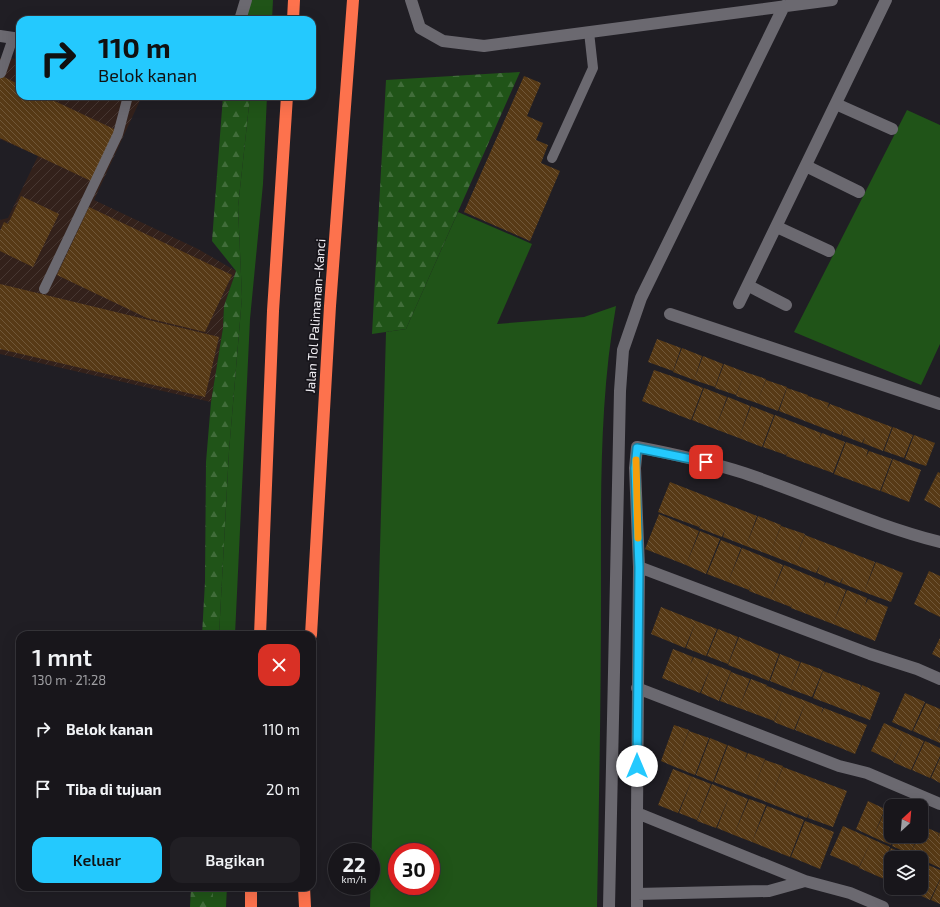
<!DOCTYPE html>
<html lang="id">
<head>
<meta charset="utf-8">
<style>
	:root { --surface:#18161b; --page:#211f24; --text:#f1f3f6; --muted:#9f9fa3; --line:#36353a; --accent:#24c9fe }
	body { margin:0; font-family:"Exo 2",sans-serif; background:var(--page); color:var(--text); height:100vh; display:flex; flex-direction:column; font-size:15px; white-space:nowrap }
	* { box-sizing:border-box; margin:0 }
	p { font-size:13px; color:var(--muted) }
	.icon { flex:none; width:22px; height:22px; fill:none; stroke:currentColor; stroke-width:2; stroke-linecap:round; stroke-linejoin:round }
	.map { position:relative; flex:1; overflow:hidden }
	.panel { position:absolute; left:16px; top:631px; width:300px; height:260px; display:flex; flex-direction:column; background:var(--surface); border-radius:12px; box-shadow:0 4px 16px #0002,0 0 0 1px var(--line) }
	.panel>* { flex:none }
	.top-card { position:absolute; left:16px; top:16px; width:300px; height:84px; border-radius:12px; box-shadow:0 4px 16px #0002,0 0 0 1px var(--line); background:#24c9fe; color:#111; overflow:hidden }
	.needle { width:26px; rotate:26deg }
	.tools { position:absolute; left:884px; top:799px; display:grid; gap:8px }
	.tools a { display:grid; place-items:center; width:44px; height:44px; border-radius:8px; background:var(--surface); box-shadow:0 4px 16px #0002,0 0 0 1px var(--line); font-size:20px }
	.speed { position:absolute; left:328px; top:843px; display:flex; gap:8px; font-size:20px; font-weight:700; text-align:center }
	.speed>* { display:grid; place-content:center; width:52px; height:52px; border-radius:50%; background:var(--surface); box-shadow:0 4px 16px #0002,0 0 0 1px var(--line); line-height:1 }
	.speed small { font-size:10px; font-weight:400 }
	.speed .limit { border:6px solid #d22; background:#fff; color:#111 }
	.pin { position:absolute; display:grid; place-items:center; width:34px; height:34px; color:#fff; margin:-17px; border-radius:8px; box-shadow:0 2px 6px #0006 }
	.me { position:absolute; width:44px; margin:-22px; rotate:0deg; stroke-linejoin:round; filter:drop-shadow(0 0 3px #0008) }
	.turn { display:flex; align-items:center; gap:14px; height:84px; padding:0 16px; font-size:18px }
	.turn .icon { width:52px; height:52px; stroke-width:2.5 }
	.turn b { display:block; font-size:28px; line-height:34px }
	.round { display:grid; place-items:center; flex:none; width:42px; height:42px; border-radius:12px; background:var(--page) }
	.summary { display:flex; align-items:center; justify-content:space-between; height:68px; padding:0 16px }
	h1 { font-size:24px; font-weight:600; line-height:30px }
	.action { display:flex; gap:8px; margin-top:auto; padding:8px 16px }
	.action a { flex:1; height:46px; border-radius:12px; background:var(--accent); color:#111; font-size:16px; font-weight:600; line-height:46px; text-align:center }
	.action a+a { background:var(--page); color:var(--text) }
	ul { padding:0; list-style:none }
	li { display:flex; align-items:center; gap:12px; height:60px; padding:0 16px }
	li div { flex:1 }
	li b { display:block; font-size:15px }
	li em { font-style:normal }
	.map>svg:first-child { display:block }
	.industrial { fill:url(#industrial-furrows) }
	.green { fill:#205418; fill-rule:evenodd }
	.forest { fill:url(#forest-firs) }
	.building { fill:url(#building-back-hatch) }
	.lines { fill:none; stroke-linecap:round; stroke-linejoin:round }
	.service { stroke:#6b6970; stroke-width:10 }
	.minor { stroke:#6b6970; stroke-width:12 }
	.motorway { stroke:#fd724d; stroke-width:12 }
	.route-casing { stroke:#1783a5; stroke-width:10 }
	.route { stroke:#24c9fe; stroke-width:7 }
	.slow { stroke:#f59e0b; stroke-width:7 }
	.labels { text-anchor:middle; stroke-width:3.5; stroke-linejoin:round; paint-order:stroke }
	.street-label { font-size:13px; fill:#f1eff4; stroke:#17151b }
</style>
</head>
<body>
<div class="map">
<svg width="940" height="907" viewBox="0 0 940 907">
	<defs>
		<pattern id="industrial-furrows" width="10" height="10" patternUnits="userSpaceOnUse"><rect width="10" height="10" fill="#33211b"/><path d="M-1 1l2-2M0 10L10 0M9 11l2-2" fill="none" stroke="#473732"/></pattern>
		<pattern id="forest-firs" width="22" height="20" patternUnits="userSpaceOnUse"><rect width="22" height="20" fill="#205418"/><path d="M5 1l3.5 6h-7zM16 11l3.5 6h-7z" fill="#416d3a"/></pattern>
		<pattern id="building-back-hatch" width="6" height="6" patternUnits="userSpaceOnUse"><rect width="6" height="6" fill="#573a16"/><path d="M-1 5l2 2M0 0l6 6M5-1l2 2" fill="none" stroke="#705738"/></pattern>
	</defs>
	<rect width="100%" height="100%" fill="#201e24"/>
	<!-- industrial -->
	<path class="industrial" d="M0,58L20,59V96H142L94,200L198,249L236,271L224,306L223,328L211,402L0,354V220L8,218L38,156L0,139Z"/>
	<!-- green -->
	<path class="green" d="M250,0H273L272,20H246Z
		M250,96H267L263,184L250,319L235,635H219L229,451L242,297L238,207Z
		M907,110L940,125V344L921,385L794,332Z
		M458,212L532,244L497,324L584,317L616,306C599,402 601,499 601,596C601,699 599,803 597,907H370L386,332L406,329ZM397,852H431V886H397Z
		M213,887H227L226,907H213Z"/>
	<!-- forest -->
	<path class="forest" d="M520,72L406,329L372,334L386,80Z
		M223,96H250L238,207L242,297L229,451L219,635H202L205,582L206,462L211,402L223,328L224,306L236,271L212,241Z
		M191,887H213V907H190Z"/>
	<!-- building -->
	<path class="building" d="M0,75L20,85V96H44L116,130L91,181L0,138Z
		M524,76L541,83L527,116L543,123L536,140L548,145L541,163L560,171L530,241L464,212Z
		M21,196L59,214L33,267L0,251V231L4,222L8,224Z
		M89,207L232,275L205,332L147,318L57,275Z
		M0,284L219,337L205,397L0,349Z
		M657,339L681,348L673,371L648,362Z
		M682,348L702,356L694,380L673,372Z
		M703,356L723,364L715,387L694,380Z
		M724,364L745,372L736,395L715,388Z
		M654,370L680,379L668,411L642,401Z
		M745,372L766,379L757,403L736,396Z
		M680,379L703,388L691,420L668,411Z
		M766,380L787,387L778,411L757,403Z
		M704,388L727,397L715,429L692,420Z
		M787,388L808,395L806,401L808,396L829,403L827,409L830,404L892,427L883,451L863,443L865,437L862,443L842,435L844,427L841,435L779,411Z
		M728,397L750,406L739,438L715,429Z
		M751,406L774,415L762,447L739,438Z
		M775,415L821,433L819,439L822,433L845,442L833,473L786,456L789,450L786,455L763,447Z
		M893,427L913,435L904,458L884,451Z
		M914,435L935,443L926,466L905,459Z
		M846,442L868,450L866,457L869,451L892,459L880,491L834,474Z
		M893,459L921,470L909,502L881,491Z
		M938,472L940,473V508L924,500Z
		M670,482L757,516L746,546L723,537L725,529L722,537L699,528L702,522L699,527L658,512Z
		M659,514L699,531L686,565L645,549Z
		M758,516L781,525L770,555L746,546Z
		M781,526L805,534L793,564L770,555Z
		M700,531L720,539L706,574L686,565Z
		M805,535L875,562L864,592L841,583L843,577L840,583L817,573L820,565L816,573L793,564Z
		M721,540L741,548L728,582L707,574Z
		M742,548L783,565L770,599L749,591L752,584L749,590L728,582Z
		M876,562L903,573L891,602L864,592Z
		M784,565L825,582L823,588L826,582L846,590L833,624L791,608L793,601L791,607L770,599Z
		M929,571L940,576V617L914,604Z
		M847,590L867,598L865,605L868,599L888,607L875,641L833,624Z
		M661,607L696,621L685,648L651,634Z
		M696,621L717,629L706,656L686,648Z
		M718,629L738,637L728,664L707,656Z
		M739,637L779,654L769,681L749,673L751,667L749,673L728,665Z
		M940,638V658L932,654Z
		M673,649L693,657L690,665L694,657L712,664L700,693L662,678Z
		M780,654L800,662L790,689L770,681Z
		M801,662L823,670L812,697L790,689Z
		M712,664L731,671L719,701L701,693Z
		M823,671L861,685L859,693L862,685L880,693L870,720L832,705L834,699L832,705L813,698Z
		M731,672L750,679L739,708L720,701Z
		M751,679L767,685L764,691L767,686L785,693L774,721L739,708Z
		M785,693L806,701L794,730L774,722Z
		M905,693L925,702L912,731L892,722Z
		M806,701L823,708L821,714L824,708L847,717L836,746L795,730Z
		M926,703L940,709V724L933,740L913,731Z
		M847,717L867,725L855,754L836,746Z
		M884,723L906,733L893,761L871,751Z
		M674,725L689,730L675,767L661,761Z
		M940,725V743L933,740Z
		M689,731L709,738L695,775L675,767Z
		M906,733L924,741L911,770L893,762Z
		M710,738L727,745L713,782L696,775Z
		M925,741L940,748V756L930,778L912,770Z
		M728,745L747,753L744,762L748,753L765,759L751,796L714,782Z
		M940,758V783L931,778Z
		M765,760L783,766L769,803L751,796Z
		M783,767L847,791L833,827L808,818L810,811L807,818L769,803Z
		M673,769L693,777L678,813L658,805Z
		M693,777L711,784L697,820L679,813Z
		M712,784L731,792L716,828L697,821Z
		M731,792L748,799L734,835L717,828Z
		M749,799L766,805L752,842L734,835Z
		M868,801L885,809L873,837L856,829Z
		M767,806L786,813L772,850L752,842Z
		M886,809L891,811V836H895L891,845L873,837Z
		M786,813L804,820L790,857L772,850Z
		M805,821L834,832L820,869L791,857Z
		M843,826L872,839L859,867L830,855Z
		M923,826L939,833L937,839L940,832V868L910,854L919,836H921Z
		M896,836H918L910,854L892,846Z
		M872,839L890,847L888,854L891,848L914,858H891V882L859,868Z
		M926,864L940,870V879L930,900L913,892L915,888H921V874Z
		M940,880V904L931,900Z"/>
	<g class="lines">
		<!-- service -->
		<path class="service" d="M1,73L13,38
			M552,158L593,68L589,32
			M44,289L118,134L128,96"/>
		<!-- minor -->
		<path class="minor" d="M411,0L420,28L443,41L484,46L832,0
			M240,20L246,0
			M0,36L20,39
			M836,104L892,129
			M806,166L859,192
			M777,227L829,251
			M749,286L786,305
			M739,303L886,0
			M670,314L940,404
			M639,567L870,654L917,669L940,679
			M637,688L839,766L867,773L940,804
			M637,813L639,567L635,468L637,447C674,454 709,462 744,473C810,495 873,525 940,542
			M637,894L769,891L805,881
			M609,907L620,391L623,350L641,298L784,6
			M637,907V813L805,881L850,893L883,907"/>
		<!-- motorway -->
		<path class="motorway" d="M293,20L294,0
			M260,635L273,311L287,96
			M311,635L330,306L353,0
			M251,887V907
			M304,887L305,907"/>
	</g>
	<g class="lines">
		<defs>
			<path id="route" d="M637,766L639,567L635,468L637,448L706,462"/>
		</defs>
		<!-- route casing -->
		<use href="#route" class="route-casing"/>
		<!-- route -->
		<use href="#route" class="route"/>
		<!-- slow -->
		<path class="slow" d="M636,460L638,538"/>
	</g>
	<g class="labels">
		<!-- street labels -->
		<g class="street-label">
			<text transform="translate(315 316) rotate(-86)" y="5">Jalan Tol Palimanan–Kanci</text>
		</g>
	</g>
</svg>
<div class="tools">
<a><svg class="needle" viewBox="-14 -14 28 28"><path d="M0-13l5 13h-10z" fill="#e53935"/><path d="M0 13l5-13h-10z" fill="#9f9fa3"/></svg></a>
<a><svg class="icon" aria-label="layers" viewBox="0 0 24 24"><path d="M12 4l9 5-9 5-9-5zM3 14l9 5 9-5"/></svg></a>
</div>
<div class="speed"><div>22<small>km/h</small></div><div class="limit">30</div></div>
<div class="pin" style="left:706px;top:462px;background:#d93025"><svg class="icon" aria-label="arrive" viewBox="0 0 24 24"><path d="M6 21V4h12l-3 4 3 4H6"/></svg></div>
<svg class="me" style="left:637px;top:766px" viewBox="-20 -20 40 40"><circle r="19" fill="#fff"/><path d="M0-13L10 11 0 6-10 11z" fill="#24c9fe"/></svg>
<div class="top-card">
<div class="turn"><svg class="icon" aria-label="right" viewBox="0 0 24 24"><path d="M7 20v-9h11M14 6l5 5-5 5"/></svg><div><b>110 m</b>Belok kanan</div></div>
</div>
<section class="panel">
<div class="summary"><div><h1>1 mnt</h1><p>130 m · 21:28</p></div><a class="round" style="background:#d93025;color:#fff"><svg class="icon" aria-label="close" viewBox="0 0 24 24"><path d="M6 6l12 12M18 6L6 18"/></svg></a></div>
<ul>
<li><svg class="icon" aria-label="right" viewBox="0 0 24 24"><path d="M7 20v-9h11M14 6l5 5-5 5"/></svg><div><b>Belok kanan</b></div><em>110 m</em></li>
<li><svg class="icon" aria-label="arrive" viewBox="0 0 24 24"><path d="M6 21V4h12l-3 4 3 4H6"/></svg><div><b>Tiba di tujuan</b></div><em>20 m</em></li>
</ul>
<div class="action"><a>Keluar</a><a>Bagikan</a></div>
</section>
</div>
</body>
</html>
